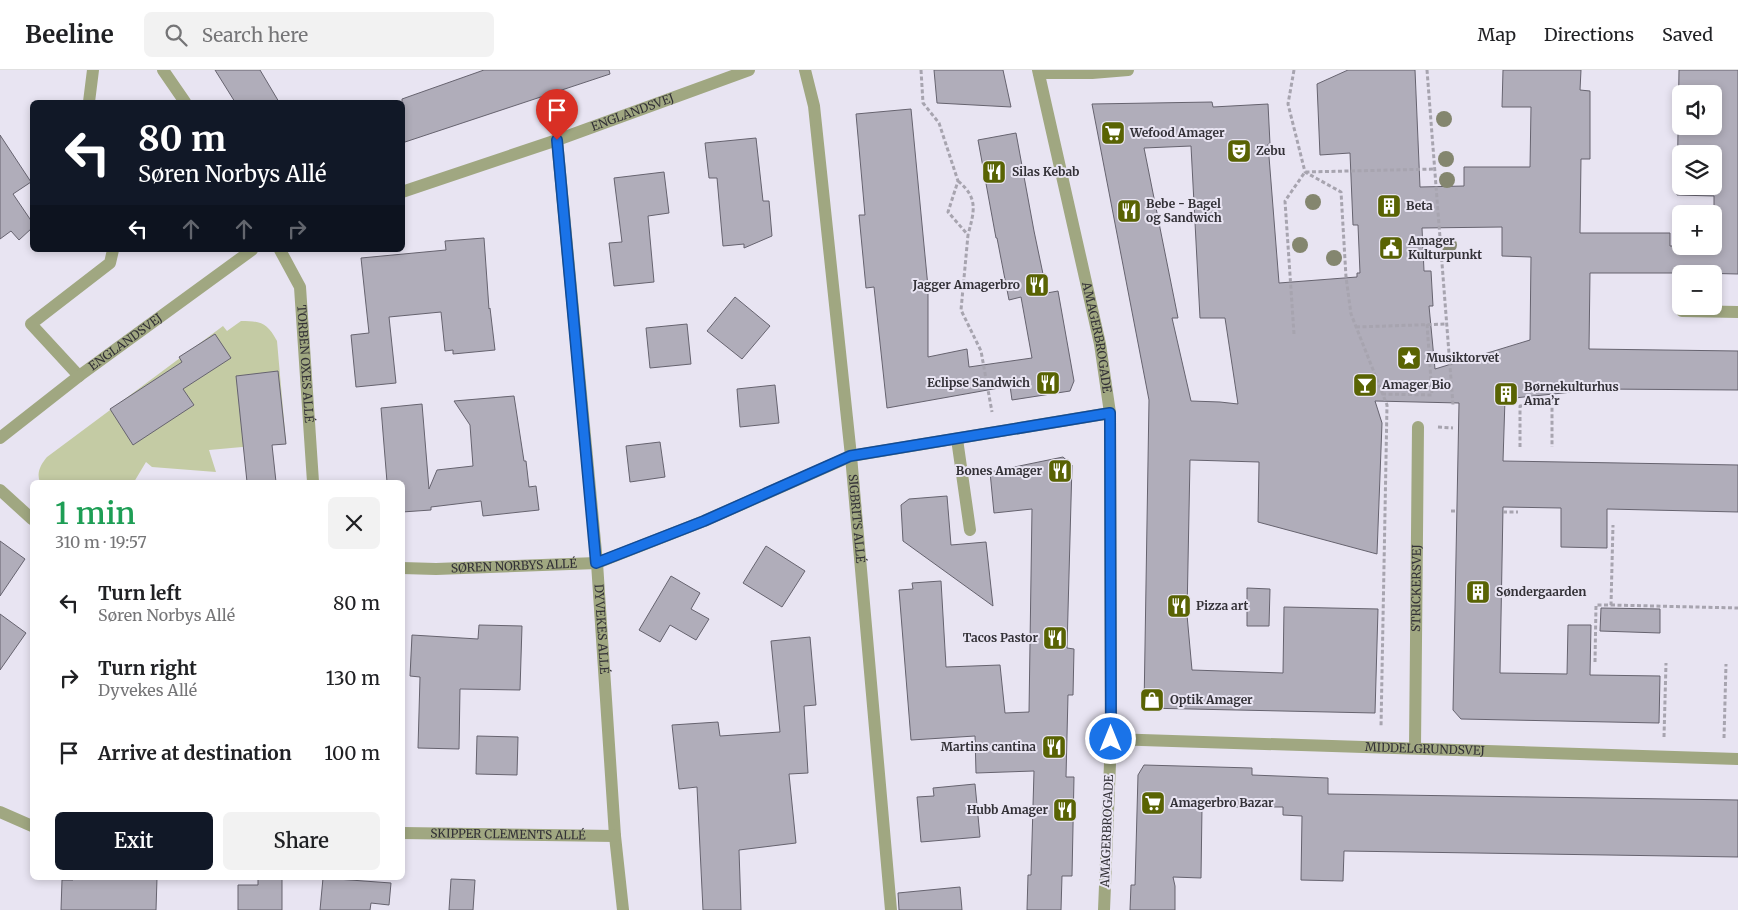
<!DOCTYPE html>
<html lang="en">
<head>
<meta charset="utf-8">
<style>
	:root { --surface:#fff; --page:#f2f2f2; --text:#202124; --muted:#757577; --line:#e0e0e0; --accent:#111827 }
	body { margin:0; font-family:Merriweather,serif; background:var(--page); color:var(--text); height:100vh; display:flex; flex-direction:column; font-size:19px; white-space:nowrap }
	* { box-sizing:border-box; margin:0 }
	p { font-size:16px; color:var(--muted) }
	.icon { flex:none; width:28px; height:28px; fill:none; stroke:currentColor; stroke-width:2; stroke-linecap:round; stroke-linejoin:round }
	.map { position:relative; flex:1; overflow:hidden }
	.sheet { position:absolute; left:30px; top:410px; width:375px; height:400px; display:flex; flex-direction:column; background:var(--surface); border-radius:8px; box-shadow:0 2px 8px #0003 }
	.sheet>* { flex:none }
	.hud { position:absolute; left:30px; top:30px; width:375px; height:152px; border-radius:8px; box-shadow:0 2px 8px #0003; background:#111827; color:#fff; overflow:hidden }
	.tools { position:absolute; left:1672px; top:15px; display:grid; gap:10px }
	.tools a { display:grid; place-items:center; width:50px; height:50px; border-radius:8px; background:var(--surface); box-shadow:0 2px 8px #0003; font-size:25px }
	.pin { position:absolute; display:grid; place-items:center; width:42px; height:42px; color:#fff; margin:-51px -21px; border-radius:50% 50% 50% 0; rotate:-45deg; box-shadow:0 0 5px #0007 }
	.pin .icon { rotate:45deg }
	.me { position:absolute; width:55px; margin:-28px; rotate:0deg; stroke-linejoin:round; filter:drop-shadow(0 0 4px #0008) }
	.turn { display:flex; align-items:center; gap:18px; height:105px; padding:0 25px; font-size:22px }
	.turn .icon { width:65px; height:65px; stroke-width:2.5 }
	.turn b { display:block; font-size:35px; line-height:42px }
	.lanes { display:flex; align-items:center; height:48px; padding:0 25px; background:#0003; justify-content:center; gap:25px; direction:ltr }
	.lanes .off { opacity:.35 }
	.round { display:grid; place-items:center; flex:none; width:52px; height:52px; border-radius:8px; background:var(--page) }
	.overview { display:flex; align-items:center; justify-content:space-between; height:85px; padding:0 25px }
	h1 { font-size:30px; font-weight:600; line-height:38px; color:#1e9e55 }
	.cta { display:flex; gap:10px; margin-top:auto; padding:10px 25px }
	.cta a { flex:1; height:58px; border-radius:8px; background:var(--accent); color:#fff; font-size:20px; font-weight:600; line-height:58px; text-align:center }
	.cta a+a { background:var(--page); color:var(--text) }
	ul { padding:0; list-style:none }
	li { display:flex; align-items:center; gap:15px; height:75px; padding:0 25px }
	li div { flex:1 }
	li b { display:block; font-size:19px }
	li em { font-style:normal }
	header { display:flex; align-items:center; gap:30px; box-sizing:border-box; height:70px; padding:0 25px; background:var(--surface); border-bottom:1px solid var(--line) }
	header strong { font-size:24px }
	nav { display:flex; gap:28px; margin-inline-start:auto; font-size:18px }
	.search { width:350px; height:45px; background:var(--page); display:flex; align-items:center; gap:12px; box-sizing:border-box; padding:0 18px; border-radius:8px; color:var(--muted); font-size:19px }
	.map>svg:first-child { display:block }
	.green { fill:#c4cba4 }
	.building { fill:#b0adba; stroke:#66636f; fill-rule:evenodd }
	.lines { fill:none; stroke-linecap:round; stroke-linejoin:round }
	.path { stroke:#a7a4af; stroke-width:3; stroke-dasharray:4 2.5; stroke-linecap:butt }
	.minor { stroke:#a0a781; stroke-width:12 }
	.tree { fill:#84866f }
	.route-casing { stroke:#114b97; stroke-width:12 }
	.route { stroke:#1a73e8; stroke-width:9 }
	.labels { text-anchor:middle; stroke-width:4; stroke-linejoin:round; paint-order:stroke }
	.street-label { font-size:12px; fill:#323036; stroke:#e8e4f2 }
	.poi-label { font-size:12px; font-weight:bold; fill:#323036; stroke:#e8e4f2; text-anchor:start }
</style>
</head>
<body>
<header>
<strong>Beeline</strong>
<div class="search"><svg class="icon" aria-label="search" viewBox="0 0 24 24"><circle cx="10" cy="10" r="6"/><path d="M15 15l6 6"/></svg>Search here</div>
<nav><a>Map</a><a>Directions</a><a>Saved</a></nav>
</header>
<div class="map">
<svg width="1738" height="840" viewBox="0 0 1738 840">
	<rect width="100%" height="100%" fill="#e8e4f2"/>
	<!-- green -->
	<path class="green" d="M241,251C262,251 267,253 277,271L286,373L209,380L216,402L152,397L146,392L134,412H40C36,403 41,394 47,387L223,256L227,261Z"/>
	<!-- building -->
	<path class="building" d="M215,0H260L279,32H235Z
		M484,0H609L610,4L402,73V29Z
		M934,0H1003L1011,37L937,33Z
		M1348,0H1415L1420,117L1464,116V97H1530L1531,37H1502L1503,0H1581L1580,20L1590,21V89H1581L1580,163H1670V176H1714V126L1677,125L1679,0H1738V204L1696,203H1590L1589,279L1738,281V320L1601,319L1505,329L1503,391L1738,395V442L1607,439V478L1561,477V438L1503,437L1500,603L1567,604L1568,555H1591L1590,605L1660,606L1659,653L1461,649L1453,640L1459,333L1375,331L1382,353L1377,484L1258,452L1259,392L1190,390L1187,545L1192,600L1283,603L1284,537L1378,539L1375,643L1144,638L1149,330L1092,34L1212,32L1213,37L1268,34L1270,74H1268L1279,213L1357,207V203H1360L1358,155H1353L1350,83L1320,85L1317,14ZM1681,24H1714V56H1681ZM1191,76L1200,248H1225L1238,334L1220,332L1191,331L1172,248H1178L1144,78ZM1681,84H1714V116H1681ZM1502,157V186L1531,187L1530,270L1435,299L1429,236H1433L1431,201H1424L1422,158Z
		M911,39L928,217V287L967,279L969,297L1032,288L1021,227L1009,230L997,168H996L978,70L1016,63L1034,161L1047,223L1058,221L1074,311L1070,321L1012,330L1010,316L887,338L874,217L866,218L859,145H865L856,44Z
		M0,65L31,112L13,124L32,152V158L19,170L11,161L0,169Z
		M756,68L763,131H769L772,166L744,178V174L723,176L717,108H709L705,73Z
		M664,102L669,143L648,146L654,212L614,216L609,173L622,172L614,108Z
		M484,168L489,239L490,238L495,280L453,284V280L445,281L441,242L389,247L396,313L356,317L351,265L369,263L361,188L446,180L445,171Z
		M735,227L770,256L742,289L707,261Z
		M687,254L691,294L650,298L646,258Z
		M215,264L231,288L183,319L194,335L133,375L110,339L182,292L179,287Z
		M278,301L286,374L272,375L276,412H247L236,306Z
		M775,315L779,353L740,357L737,319Z
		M514,326L524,391H526L529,417L536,416L539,440L483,446L481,431L431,437V440L402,442V412H387L381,338L422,334L429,419L437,400L473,396L470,355L454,331Z
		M660,372L665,407L630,412L626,376Z
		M1063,387L1072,395L1067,578L1074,579L1073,625H1068L1066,707H1074L1072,806H1062L1061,840H1027L1028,805H1031L1034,701L976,703L975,666L911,670L899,520L913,519L912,513L941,511L946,597L1000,595L1005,643L1029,642L1032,439L994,443L990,402Z
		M947,426L951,475L986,472L993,536L903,471L901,435L909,429Z
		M0,471L25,489L0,526Z
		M766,476L805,501L782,537L743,513Z
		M671,506L700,523L691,539L709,549L696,570L670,555L660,572L639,560Z
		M1247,518L1270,519L1269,556H1247Z
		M1601,538L1660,539V563L1600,561Z
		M0,544L26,563L0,600Z
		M479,555L522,556L520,620L460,619L459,679L418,678L420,607L410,606L412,565L478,569Z
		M810,567L816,635L804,636L808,703L789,704L796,773L739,780L741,840H703L697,717L679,719L672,655L718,652L720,666L780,662L771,571Z
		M477,666L518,667L517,705L476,704Z
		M1144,695L1252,698V705L1328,708V724L1738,730V787L1344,781L1343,811L1301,810L1302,746L1283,745V737H1202L1201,808L1173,807L1175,816V840H1130L1131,815H1135L1138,705Z
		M975,714L980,767L921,772L917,727L934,726L933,718Z
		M73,808H157L156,840H61L62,810H73Z
		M258,808L282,809V840H238V815H258Z
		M323,808L391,813L389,835L371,833L370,840H320Z
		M451,809L475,810L473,840H449Z
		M960,817L962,840H899L898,823Z"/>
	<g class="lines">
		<!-- path -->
		<path class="path" d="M921,0L923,33L939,53L958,111L948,142L968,165L961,240L981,281L992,342
			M1294,0L1288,34L1305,102L1341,122L1346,207L1351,244L1387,335L1381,657
			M1427,0L1453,335
			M958,111C979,128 974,142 968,165
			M1356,257L1447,254
			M1294,264L1285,131L1305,102L1435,99
			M1382,324L1432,325L1427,254
			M1438,357L1453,358
			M1520,377V336L1552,333V377
			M1451,441H1456
			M1503,442H1518
			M1611,535L1738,538
			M1595,592L1596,535H1611L1613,455
			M1664,667L1666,593
			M1724,668L1726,594"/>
		<!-- minor -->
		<g class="minor">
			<path d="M163,0L185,32"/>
			<path id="s1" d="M805,0L814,36L851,386L891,840"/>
			<path id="s2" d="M1038,0L1100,274L1110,343L1111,669L1104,840"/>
			<path d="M1039,3H1092L1128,0"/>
			<path d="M89,32L93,0"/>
			<path id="s3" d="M557,70L597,493L615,766L623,840"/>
			<path id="s4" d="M402,122L557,70L749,0"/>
			<path id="s5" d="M280,180L300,217L313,412"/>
			<path d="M1682,241L1738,242"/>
			<path d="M79,306L31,254L110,193L113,180"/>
			<path id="s6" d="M0,368L79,306L252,180"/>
			<path d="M957,369L970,460"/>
			<path d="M0,420L32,449"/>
			<path id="s7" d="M402,498L436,499L597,493L704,451L851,386L1110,343"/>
			<path id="s8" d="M1111,669L1738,689"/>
			<path id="s9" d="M1415,678L1418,357"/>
			<path d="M0,742L32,756"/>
			<path id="s10" d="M402,763L615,766"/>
		</g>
	</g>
	<!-- trees -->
	<g class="tree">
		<circle cx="1444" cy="49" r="8"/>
		<circle cx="1446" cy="89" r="8"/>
		<circle cx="1447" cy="110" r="8"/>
		<circle cx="1313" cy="132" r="8"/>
		<circle cx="1300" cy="175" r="8"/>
		<circle cx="1449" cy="175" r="8"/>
		<circle cx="1334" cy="188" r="8"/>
	</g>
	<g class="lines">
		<defs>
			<path id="route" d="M557,70L596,493L704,451L850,386L1110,343L1111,669"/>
		</defs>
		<!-- route casing -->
		<use href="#route" class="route-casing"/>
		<!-- route -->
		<use href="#route" class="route"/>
	</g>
	<!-- icons -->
	<defs>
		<symbol id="supermarket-square" viewBox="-11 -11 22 22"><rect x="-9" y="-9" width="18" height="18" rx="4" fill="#596303" stroke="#e8e4f2"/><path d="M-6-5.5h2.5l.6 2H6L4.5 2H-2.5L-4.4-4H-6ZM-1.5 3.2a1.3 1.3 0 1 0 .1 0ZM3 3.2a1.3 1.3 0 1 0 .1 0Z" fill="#fff"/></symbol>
		<symbol id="theatre-square" viewBox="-11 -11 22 22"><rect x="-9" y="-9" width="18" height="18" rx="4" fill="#596303" stroke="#e8e4f2"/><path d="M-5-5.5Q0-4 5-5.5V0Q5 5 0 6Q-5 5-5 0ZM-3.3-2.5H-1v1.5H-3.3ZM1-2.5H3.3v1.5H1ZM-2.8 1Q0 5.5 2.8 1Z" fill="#fff"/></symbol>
		<symbol id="restaurant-square" viewBox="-11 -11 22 22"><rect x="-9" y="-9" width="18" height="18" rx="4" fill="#596303" stroke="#e8e4f2"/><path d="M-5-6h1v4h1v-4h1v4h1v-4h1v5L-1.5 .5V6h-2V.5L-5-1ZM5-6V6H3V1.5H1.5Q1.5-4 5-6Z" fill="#fff"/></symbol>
		<symbol id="building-square" viewBox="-11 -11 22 22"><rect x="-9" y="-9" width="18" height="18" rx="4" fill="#596303" stroke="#e8e4f2"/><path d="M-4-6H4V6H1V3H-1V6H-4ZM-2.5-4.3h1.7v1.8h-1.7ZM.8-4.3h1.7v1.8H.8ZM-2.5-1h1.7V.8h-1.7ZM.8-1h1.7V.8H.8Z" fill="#fff"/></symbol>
		<symbol id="civic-square" viewBox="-11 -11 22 22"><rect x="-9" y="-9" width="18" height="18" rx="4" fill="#596303" stroke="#e8e4f2"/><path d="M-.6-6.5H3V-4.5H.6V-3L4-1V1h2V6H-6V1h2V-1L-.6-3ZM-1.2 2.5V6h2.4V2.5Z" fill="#fff"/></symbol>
		<symbol id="sight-square" viewBox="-11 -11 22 22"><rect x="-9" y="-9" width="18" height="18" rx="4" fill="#596303" stroke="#e8e4f2"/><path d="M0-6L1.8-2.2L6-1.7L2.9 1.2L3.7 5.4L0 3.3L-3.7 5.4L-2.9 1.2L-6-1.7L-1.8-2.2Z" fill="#fff"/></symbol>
		<symbol id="bar-square" viewBox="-11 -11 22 22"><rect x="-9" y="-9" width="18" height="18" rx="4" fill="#596303" stroke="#e8e4f2"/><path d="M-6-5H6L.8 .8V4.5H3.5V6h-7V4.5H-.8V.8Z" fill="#fff"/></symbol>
		<symbol id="shop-square" viewBox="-11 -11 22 22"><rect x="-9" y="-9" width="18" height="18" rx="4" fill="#596303" stroke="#e8e4f2"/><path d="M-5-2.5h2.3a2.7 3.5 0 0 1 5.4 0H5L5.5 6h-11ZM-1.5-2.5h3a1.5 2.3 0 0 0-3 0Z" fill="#fff"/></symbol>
	</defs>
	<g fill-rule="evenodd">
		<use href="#supermarket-square" x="1099" y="49" width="28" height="28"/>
		<use href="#theatre-square" x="1225" y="67" width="28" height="28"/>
		<use href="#restaurant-square" x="980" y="88" width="28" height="28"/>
		<use href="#building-square" x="1375" y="122" width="28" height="28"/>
		<use href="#restaurant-square" x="1115" y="127" width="28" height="28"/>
		<use href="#civic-square" x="1377" y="164" width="28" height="28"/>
		<use href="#restaurant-square" x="1023" y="201" width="28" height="28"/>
		<use href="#sight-square" x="1395" y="274" width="28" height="28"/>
		<use href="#restaurant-square" x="1034" y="299" width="28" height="28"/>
		<use href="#bar-square" x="1351" y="301" width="28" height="28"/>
		<use href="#building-square" x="1492" y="310" width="28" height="28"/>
		<use href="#restaurant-square" x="1046" y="387" width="28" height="28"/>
		<use href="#building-square" x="1464" y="508" width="28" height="28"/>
		<use href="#restaurant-square" x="1165" y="522" width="28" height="28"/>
		<use href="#restaurant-square" x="1041" y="554" width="28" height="28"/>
		<use href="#shop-square" x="1138" y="616" width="28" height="28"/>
		<use href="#restaurant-square" x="1040" y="663" width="28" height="28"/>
		<use href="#supermarket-square" x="1139" y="719" width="28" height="28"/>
		<use href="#restaurant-square" x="1051" y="726" width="28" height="28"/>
	</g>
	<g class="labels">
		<!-- street labels -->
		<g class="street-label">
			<text dy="4" stroke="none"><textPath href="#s4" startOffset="244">ENGLANDSVEJ</textPath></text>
			<text dy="4" stroke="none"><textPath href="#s2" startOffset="274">AMAGERBROGADE</textPath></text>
			<text dy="4" stroke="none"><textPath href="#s6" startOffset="158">ENGLANDSVEJ</textPath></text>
			<text dy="4" stroke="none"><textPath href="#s5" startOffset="119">TORBEN OXES ALLÉ</textPath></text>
			<text dy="4" stroke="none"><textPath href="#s1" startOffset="452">SIGBRITS ALLÉ</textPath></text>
			<text dy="4" stroke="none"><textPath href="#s7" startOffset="112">SØREN NORBYS ALLÉ</textPath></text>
			<text dy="4" stroke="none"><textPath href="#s9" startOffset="160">STRICKERSVEJ</textPath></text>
			<text dy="4" stroke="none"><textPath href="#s3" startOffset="491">DYVEKES ALLÉ</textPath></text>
			<text dy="4" stroke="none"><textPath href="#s8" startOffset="314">MIDDELGRUNDSVEJ</textPath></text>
			<text transform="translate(1107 761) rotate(-88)" y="4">AMAGERBROGADE</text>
			<text dy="4" stroke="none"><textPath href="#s10" startOffset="106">SKIPPER CLEMENTS ALLÉ</textPath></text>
		</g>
		<!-- poi labels -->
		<g class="poi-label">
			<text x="1130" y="67">Wefood Amager</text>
			<text x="1256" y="85">Zebu</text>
			<text x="1012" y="106">Silas Kebab</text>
			<text x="1146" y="138">Bebe - Bagel<tspan x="1146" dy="14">og Sandwich</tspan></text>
			<text x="1406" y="140">Beta</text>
			<text x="1408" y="175">Amager<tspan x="1408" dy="14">Kulturpunkt</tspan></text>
			<text x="1020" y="219" text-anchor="end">Jagger Amagerbro</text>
			<text x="1426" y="292">Musiktorvet</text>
			<text x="1030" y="317" text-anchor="end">Eclipse Sandwich</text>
			<text x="1382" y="319">Amager Bio</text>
			<text x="1524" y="321">Børnekulturhus<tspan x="1524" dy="14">Ama’r</tspan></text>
			<text x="1042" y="405" text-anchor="end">Bones Amager</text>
			<text x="1496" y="526">Søndergaarden</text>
			<text x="1196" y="540">Pizza art</text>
			<text x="1038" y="572" text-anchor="end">Tacos Pastor</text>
			<text x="1170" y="634">Optik Amager</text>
			<text x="1036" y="681" text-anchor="end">Martins cantina</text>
			<text x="1170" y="737">Amagerbro Bazar</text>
			<text x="1048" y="744" text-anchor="end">Hubb Amager</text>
		</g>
	</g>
</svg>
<div class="tools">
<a><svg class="icon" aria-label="sound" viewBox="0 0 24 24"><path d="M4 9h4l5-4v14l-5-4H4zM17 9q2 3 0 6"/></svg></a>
<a><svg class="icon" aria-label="layers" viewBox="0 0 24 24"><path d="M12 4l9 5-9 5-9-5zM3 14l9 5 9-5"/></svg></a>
<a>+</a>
<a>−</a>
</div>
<div class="pin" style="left:557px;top:70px;background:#d93025"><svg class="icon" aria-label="arrive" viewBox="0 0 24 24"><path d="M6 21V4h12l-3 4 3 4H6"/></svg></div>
<svg class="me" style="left:1111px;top:669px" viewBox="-20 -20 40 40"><circle r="17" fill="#1a73e8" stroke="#fff" stroke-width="3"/><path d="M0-11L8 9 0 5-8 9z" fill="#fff"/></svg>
<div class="hud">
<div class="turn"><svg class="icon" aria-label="left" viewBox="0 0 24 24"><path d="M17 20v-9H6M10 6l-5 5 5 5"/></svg><div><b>80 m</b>Søren Norbys Allé</div></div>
<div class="lanes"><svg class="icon" aria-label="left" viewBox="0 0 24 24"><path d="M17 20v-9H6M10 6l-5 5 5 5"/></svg><svg class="icon off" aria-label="ahead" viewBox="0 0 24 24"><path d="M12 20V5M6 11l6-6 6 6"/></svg><svg class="icon off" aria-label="ahead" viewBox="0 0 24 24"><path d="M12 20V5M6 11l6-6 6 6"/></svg><svg class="icon off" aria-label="right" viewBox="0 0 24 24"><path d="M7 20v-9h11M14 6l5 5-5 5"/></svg></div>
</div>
<section class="sheet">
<div class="overview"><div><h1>1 min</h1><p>310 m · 19:57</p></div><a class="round"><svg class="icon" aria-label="close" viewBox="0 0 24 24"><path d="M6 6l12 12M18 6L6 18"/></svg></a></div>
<ul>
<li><svg class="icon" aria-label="left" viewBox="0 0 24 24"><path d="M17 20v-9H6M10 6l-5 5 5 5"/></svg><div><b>Turn left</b><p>Søren Norbys Allé</p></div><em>80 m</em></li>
<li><svg class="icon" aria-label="right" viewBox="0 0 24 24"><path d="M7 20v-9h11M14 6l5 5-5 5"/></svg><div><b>Turn right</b><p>Dyvekes Allé</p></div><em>130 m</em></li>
<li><svg class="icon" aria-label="arrive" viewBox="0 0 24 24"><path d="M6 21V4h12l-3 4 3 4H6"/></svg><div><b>Arrive at destination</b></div><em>100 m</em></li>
</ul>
<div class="cta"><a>Exit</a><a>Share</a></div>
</section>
</div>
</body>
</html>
